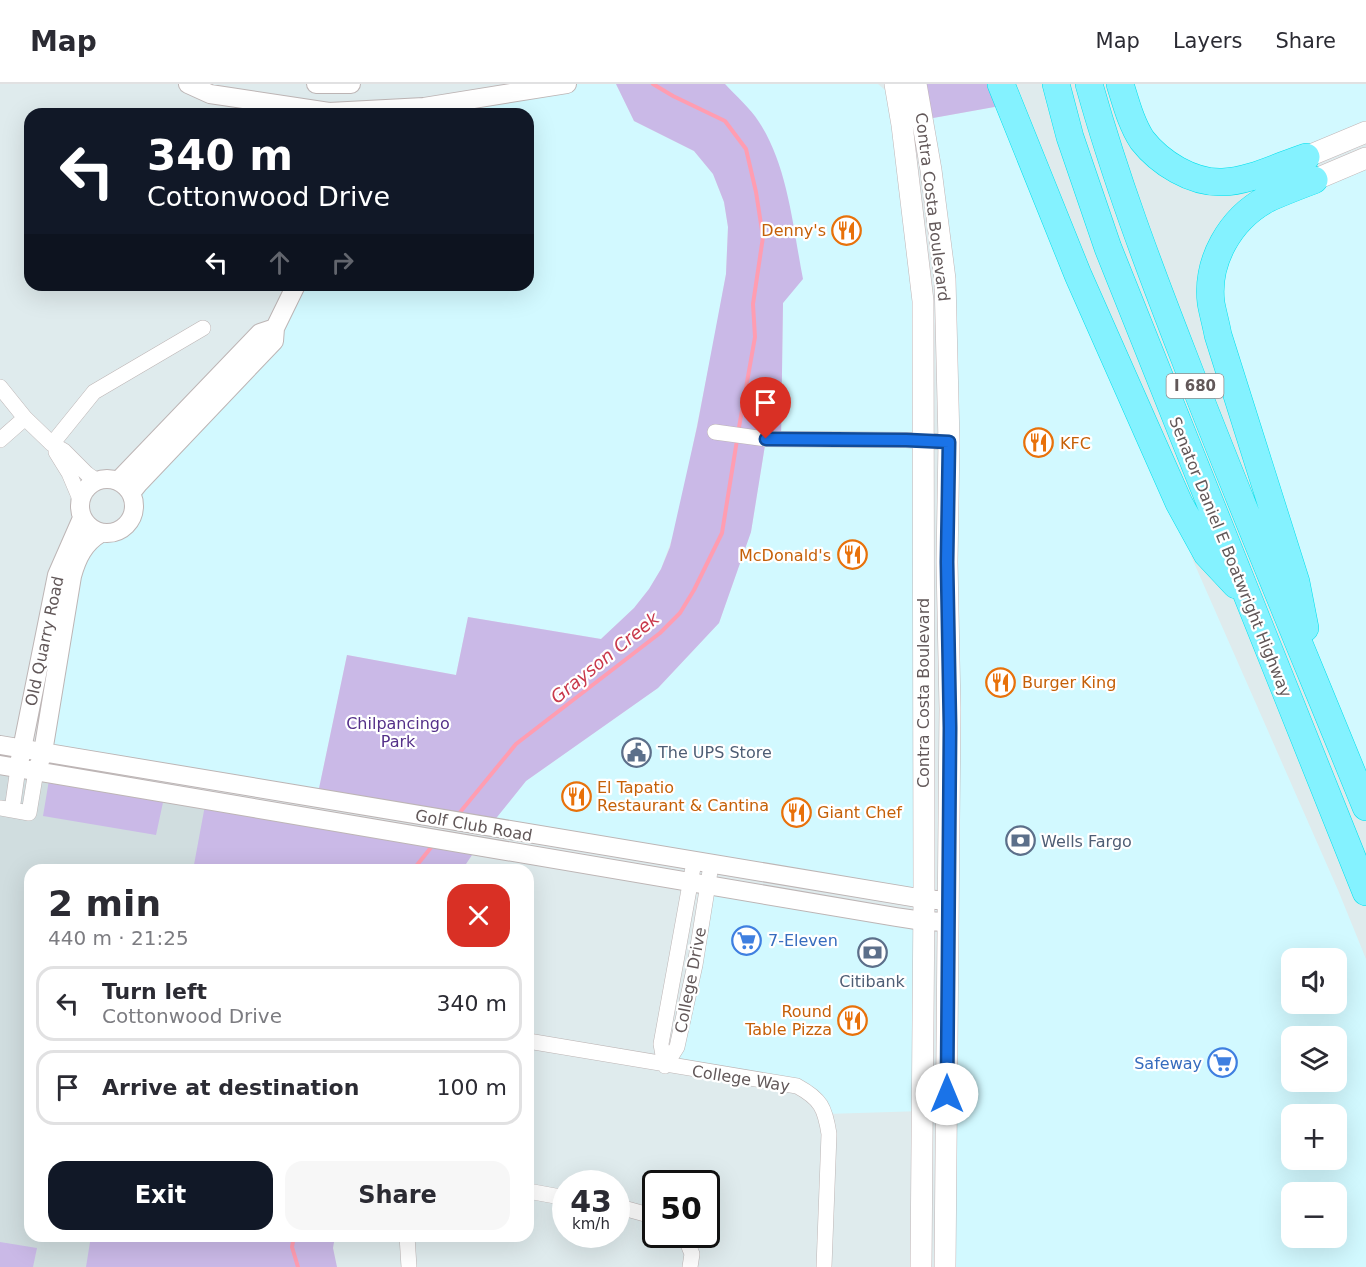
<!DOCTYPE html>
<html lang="en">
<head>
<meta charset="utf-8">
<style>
	:root { --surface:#fff; --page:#f7f7f7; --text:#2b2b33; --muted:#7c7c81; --line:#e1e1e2; --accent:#111827 }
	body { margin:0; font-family:"DejaVu Sans",sans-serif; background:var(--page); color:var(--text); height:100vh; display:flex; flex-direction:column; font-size:22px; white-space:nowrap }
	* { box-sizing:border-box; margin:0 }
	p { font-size:20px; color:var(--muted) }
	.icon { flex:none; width:33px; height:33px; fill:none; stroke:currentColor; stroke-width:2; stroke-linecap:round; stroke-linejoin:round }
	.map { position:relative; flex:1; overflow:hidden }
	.sheet { position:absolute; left:24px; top:780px; width:510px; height:378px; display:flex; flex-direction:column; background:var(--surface); border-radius:18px; box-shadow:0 6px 24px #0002 }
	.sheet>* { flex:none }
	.banner { position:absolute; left:24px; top:24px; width:510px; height:183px; border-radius:18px; box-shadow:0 6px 24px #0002; background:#111827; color:#fff; overflow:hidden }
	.buttons { position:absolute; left:1281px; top:864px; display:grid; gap:12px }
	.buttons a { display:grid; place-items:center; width:66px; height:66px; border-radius:12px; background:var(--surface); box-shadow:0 6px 24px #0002; font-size:30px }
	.speed { position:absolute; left:552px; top:1086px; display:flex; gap:12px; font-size:30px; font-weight:700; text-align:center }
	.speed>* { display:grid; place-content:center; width:78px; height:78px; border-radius:50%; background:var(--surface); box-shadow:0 6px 24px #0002; line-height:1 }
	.speed small { font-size:15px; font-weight:400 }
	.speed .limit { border:3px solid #111; border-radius:9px; background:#fff; color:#111 }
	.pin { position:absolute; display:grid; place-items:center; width:51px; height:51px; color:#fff; margin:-62px -26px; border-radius:50% 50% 50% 0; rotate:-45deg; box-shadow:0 0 6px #0007 }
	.pin .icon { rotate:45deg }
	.me { position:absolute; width:66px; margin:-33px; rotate:0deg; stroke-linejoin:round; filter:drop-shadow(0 0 4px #0008) }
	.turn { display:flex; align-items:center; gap:21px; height:126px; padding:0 24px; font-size:27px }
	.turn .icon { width:78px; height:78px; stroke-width:2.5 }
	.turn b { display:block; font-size:42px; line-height:51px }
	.lanes { display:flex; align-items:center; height:57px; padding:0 24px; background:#0003; justify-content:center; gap:30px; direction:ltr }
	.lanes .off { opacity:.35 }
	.round { display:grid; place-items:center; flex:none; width:63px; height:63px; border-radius:18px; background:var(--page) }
	.overview { display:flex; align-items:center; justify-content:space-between; height:102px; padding:0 24px }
	h1 { font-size:36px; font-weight:700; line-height:45px }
	.button { display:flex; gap:12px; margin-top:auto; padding:12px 24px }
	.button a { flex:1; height:69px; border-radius:18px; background:var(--accent); color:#fff; font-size:24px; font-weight:700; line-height:69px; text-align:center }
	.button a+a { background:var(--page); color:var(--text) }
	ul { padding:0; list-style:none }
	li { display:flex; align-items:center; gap:18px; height:75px; margin:0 12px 9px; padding:0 12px; border:3px solid var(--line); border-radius:18px }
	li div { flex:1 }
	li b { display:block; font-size:22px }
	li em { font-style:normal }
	header { display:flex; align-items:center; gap:36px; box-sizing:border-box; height:84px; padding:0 30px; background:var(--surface); border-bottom:2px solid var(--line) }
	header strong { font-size:28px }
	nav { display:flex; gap:33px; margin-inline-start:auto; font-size:21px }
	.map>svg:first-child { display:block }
	.commercial { fill:#d2f9ff; fill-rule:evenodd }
	.education { fill:#d0dddf }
	.green { fill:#cab9e7 }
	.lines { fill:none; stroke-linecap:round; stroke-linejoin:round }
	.stream { stroke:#ff9db1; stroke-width:4 }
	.minor-casing { stroke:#bdb5b5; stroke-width:16 }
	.tertiary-casing { stroke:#bdb5b5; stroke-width:20 }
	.secondary-casing { stroke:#c0b5b6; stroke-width:22 }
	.motorway-casing { stroke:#00e0ec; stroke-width:28 }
	.minor { stroke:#fff; stroke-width:15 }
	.tertiary { stroke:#fff; stroke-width:18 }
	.secondary { stroke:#fff; stroke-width:21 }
	.motorway { stroke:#84f2ff; stroke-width:27 }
	.route-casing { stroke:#114b97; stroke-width:15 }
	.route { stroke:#1a73e8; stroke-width:10 }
	.labels { text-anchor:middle; stroke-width:4.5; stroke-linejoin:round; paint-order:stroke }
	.shield { fill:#fff; stroke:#918a8b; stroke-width:1.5 }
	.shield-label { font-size:15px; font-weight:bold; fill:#625859 }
	.street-label { font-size:16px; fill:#625859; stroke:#fff }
	.food-label { font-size:16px; fill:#c56008; stroke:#fff; text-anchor:start }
	.park-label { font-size:16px; fill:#543089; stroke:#fff }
	.service-label { font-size:16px; fill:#4e5e75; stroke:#fff; text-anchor:start }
	.shop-label { font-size:16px; fill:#366cbe; stroke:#fff; text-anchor:start }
	.water-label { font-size:18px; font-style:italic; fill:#c9394b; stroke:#fff }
</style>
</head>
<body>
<header>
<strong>Map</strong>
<nav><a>Map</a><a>Layers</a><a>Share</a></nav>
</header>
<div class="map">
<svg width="1366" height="1183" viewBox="0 0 1366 1183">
	<rect width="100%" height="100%" fill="#dfebed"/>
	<!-- commercial -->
	<path class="commercial" d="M567,0H616L634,37L694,67L713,90L724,118L728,143L726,190L715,251L677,441L661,485L649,505L634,524L601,555L468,533L456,591L347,571L317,714L43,668L76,479L109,449L117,447L126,441L132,432L133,417L274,257L296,201H528V30H329Z
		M725,0H878L886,7L921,191L924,815L489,743L526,697L658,604L719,539L751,448L766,355H781L783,219L802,194L790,127L758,37Z
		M1120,0H1366V48L1240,96L1175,85Z
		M1011,20L1207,470L1191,472L1338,806L1366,875V1183H945L949,358L922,36ZM1292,874H1336V920H1292ZM1292,952H1336V998H1292ZM1292,1030H1336V1076H1292ZM1292,1108H1336V1154H1292Z
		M1366,74V723L1315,598L1218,251L1227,150Z
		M707,801L923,837V1027L826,1030L810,1009L665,982Z"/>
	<!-- education -->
	<path class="education" d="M0,681L407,750L384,786H30V1152H280L281,1183H0Z"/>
	<!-- green -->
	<path class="green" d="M616,0H725C736,12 750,24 759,38C788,82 793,144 803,195L783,219L781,356L766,355L751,448L719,539L658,604L526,697L489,743L317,714L347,571L456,591L468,533L601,555L634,524L649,505L661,485L670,463L697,343L726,190L728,143L724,118L713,90L694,67L634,37Z
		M916,0H1001L1011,20L922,36Z
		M50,690L165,709L156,751L43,732Z
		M206,716L478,762L462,786H193Z
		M91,1152H335L333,1164L337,1183H86Z
		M0,1158L37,1164L33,1183H0Z"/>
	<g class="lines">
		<!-- stream -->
		<path class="stream" d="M653,0L673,12L725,37L746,65L756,108L763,153L753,220L755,253L738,349
			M457,732L516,660L660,549L680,529L694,506L722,449L737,356
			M413,786L433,761
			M294,1152L292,1163L298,1183"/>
		<defs>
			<path id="minor" d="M0,303L25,334L52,360L64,367L87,390L97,397
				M715,348L766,355L906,356L949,358
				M0,356L25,334
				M52,360L94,308L203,244
				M56,368L69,389L80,415
				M0,724L29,729L36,687
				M12,726L18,684
				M694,778L661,960L665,982L677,963L695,881L711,781
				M528,957L797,1002C821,1015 825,1024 829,1050L824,1183
				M528,1107L566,1114
				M616,1122L656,1133
				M684,1150L692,1170L690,1183
				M407,1152L409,1183"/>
			<path id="tertiary" d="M188,0L210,10L329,28L424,23L567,0
				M316,0H351
				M80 422a27 27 0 1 1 54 0a27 27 0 1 1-54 0Z
				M118,397L260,249L275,244
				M131,409L139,399L274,257L275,244L296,201
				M0,661L924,815L949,817
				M20,675L57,491L82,434
				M39,680L43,668L72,492C77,474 84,459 101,449
				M0,681L896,833L923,837L948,838"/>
			<path id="secondary" d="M895,0L902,41L923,217L924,815L921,1183
				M916,0L931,86L945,195L949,358L947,478L950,625L945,1183
				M1306,73L1366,48
				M1314,96L1366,74"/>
			<path id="motorway" d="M1001,0L1078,191L1179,419L1207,470L1236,501
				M1056,0L1070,53L1108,164L1366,808
				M1089,0C1115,93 1149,183 1184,273C1242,424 1305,573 1366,723
				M1120,0C1126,19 1131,39 1142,56C1160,79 1192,99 1222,98C1248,98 1281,81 1306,73
				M1305,544L1296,498L1218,251C1216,240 1213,230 1211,219C1206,177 1230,135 1267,115C1282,108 1298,102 1314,96"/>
		</defs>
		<!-- minor casing -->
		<use href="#minor" class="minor-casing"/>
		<!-- tertiary casing -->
		<use href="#tertiary" class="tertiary-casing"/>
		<!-- secondary casing -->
		<use href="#secondary" class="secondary-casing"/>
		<!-- motorway casing -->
		<use href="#motorway" class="motorway-casing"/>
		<!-- minor -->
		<use href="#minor" class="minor"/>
		<!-- tertiary -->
		<use href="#tertiary" class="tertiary"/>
		<!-- secondary -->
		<use href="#secondary" class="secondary"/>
		<!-- motorway -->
		<use href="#motorway" class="motorway"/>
	</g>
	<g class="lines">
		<defs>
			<path id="route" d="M766,355L906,356L949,358L947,478L950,644L947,1010"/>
		</defs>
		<!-- route casing -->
		<use href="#route" class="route-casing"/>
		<!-- route -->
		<use href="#route" class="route"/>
	</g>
	<!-- icons -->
	<defs>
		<symbol id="restaurant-ring" viewBox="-11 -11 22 22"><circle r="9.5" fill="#fff" stroke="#e8710a" stroke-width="1.5"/><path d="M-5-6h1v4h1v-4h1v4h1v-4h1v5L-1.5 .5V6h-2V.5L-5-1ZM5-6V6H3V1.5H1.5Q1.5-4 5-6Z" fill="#e8710a"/></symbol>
		<symbol id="civic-ring" viewBox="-11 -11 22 22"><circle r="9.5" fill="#fff" stroke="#5c6f8a" stroke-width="1.5"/><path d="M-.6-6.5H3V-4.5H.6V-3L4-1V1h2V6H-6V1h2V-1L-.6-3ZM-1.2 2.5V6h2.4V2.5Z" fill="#5c6f8a"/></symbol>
		<symbol id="bank-ring" viewBox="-11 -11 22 22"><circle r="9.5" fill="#fff" stroke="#5c6f8a" stroke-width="1.5"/><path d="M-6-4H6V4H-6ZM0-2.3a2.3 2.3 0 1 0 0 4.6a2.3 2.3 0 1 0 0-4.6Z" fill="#5c6f8a"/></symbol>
		<symbol id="supermarket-ring" viewBox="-11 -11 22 22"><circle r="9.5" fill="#fff" stroke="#3f7fe0" stroke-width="1.5"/><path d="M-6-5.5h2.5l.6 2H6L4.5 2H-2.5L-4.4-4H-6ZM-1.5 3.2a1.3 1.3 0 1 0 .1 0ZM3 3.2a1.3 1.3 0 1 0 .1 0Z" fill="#3f7fe0"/></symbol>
	</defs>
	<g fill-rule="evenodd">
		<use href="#restaurant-ring" x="830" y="130" width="33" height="33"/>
		<use href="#restaurant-ring" x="1022" y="342" width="33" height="33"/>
		<use href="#restaurant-ring" x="836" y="454" width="33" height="33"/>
		<use href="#restaurant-ring" x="984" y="582" width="33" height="33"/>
		<use href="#civic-ring" x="620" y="652" width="33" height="33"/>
		<use href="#restaurant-ring" x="560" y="696" width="33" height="33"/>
		<use href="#restaurant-ring" x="780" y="712" width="33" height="33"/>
		<use href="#bank-ring" x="1004" y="740" width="33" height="33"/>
		<use href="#supermarket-ring" x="730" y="840" width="33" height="33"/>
		<use href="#bank-ring" x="856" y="852" width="33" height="33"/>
		<use href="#restaurant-ring" x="836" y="920" width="33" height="33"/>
		<use href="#supermarket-ring" x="1206" y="962" width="33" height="33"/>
	</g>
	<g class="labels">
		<!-- shield labels -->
		<rect class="shield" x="1166.5" y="290" width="57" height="24" rx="4.5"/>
		<g class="shield-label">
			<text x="1195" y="307">I 680</text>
		</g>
		<!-- street labels -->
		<g class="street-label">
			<text transform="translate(933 123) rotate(83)" y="6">Contra Costa Boulevard</text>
			<text transform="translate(1231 473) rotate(68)" y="6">Senator Daniel E Boatwright Highway</text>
			<text transform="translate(44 557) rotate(-78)" y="6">Old Quarry Road</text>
			<text transform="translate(923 609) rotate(-90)" y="6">Contra Costa Boulevard</text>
			<text transform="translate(474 741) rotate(10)" y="6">Golf Club Road</text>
			<text transform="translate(690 896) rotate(-79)" y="6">College Drive</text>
			<text transform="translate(741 994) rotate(9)" y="6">College Way</text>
		</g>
		<!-- food labels -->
		<g class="food-label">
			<text x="826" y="152" text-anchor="end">Denny's</text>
			<text x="1060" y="365">KFC</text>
			<text x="831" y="477" text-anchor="end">McDonald's</text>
			<text x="1022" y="604">Burger King</text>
			<text x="597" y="709">El Tapatio<tspan x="597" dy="18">Restaurant &amp; Cantina</tspan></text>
			<text x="817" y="734">Giant Chef</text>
			<text x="832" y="933" text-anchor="end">Round<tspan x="832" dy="18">Table Pizza</tspan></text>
		</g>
		<!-- park labels -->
		<g class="park-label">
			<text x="398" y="645">Chilpancingo<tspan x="398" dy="18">Park</tspan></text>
		</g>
		<!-- service labels -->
		<g class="service-label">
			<text x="658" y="674">The UPS Store</text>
			<text x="1041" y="763">Wells Fargo</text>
			<text x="872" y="903" text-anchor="middle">Citibank</text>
		</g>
		<!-- shop labels -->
		<g class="shop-label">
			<text x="768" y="862">7-Eleven</text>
			<text x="1202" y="985" text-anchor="end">Safeway</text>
		</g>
		<!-- water labels -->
		<g class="water-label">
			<text transform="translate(605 574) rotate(-39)" y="6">Grayson Creek</text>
		</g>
	</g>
</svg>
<div class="buttons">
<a><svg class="icon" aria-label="sound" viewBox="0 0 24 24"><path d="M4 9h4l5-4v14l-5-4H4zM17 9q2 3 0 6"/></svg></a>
<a><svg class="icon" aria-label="layers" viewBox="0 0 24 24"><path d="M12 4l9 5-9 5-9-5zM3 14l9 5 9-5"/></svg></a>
<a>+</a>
<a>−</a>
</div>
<div class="speed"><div>43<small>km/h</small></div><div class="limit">50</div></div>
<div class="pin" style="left:766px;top:355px;background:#d93025"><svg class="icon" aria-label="arrive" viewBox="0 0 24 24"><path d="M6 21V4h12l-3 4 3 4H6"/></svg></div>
<svg class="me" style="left:947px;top:1010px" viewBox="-20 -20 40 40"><circle r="19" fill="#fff"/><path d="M0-13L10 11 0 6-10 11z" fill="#1a73e8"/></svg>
<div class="banner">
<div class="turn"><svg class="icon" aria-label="left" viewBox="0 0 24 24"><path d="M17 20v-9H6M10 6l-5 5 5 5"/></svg><div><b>340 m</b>Cottonwood Drive</div></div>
<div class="lanes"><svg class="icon" aria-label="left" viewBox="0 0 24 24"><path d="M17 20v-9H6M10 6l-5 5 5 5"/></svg><svg class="icon off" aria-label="ahead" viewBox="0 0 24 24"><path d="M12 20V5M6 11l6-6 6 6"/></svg><svg class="icon off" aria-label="right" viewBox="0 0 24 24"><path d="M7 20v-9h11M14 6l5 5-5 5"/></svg></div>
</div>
<section class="sheet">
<div class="overview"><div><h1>2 min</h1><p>440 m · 21:25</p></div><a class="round" style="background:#d93025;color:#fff"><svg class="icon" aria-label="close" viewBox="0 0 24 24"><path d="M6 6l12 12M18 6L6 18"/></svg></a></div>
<ul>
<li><svg class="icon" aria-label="left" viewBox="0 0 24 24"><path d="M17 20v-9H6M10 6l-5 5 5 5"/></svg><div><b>Turn left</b><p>Cottonwood Drive</p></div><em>340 m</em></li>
<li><svg class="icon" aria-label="arrive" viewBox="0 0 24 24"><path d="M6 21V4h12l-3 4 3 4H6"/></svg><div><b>Arrive at destination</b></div><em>100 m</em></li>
</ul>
<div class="button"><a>Exit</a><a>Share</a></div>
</section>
</div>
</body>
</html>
